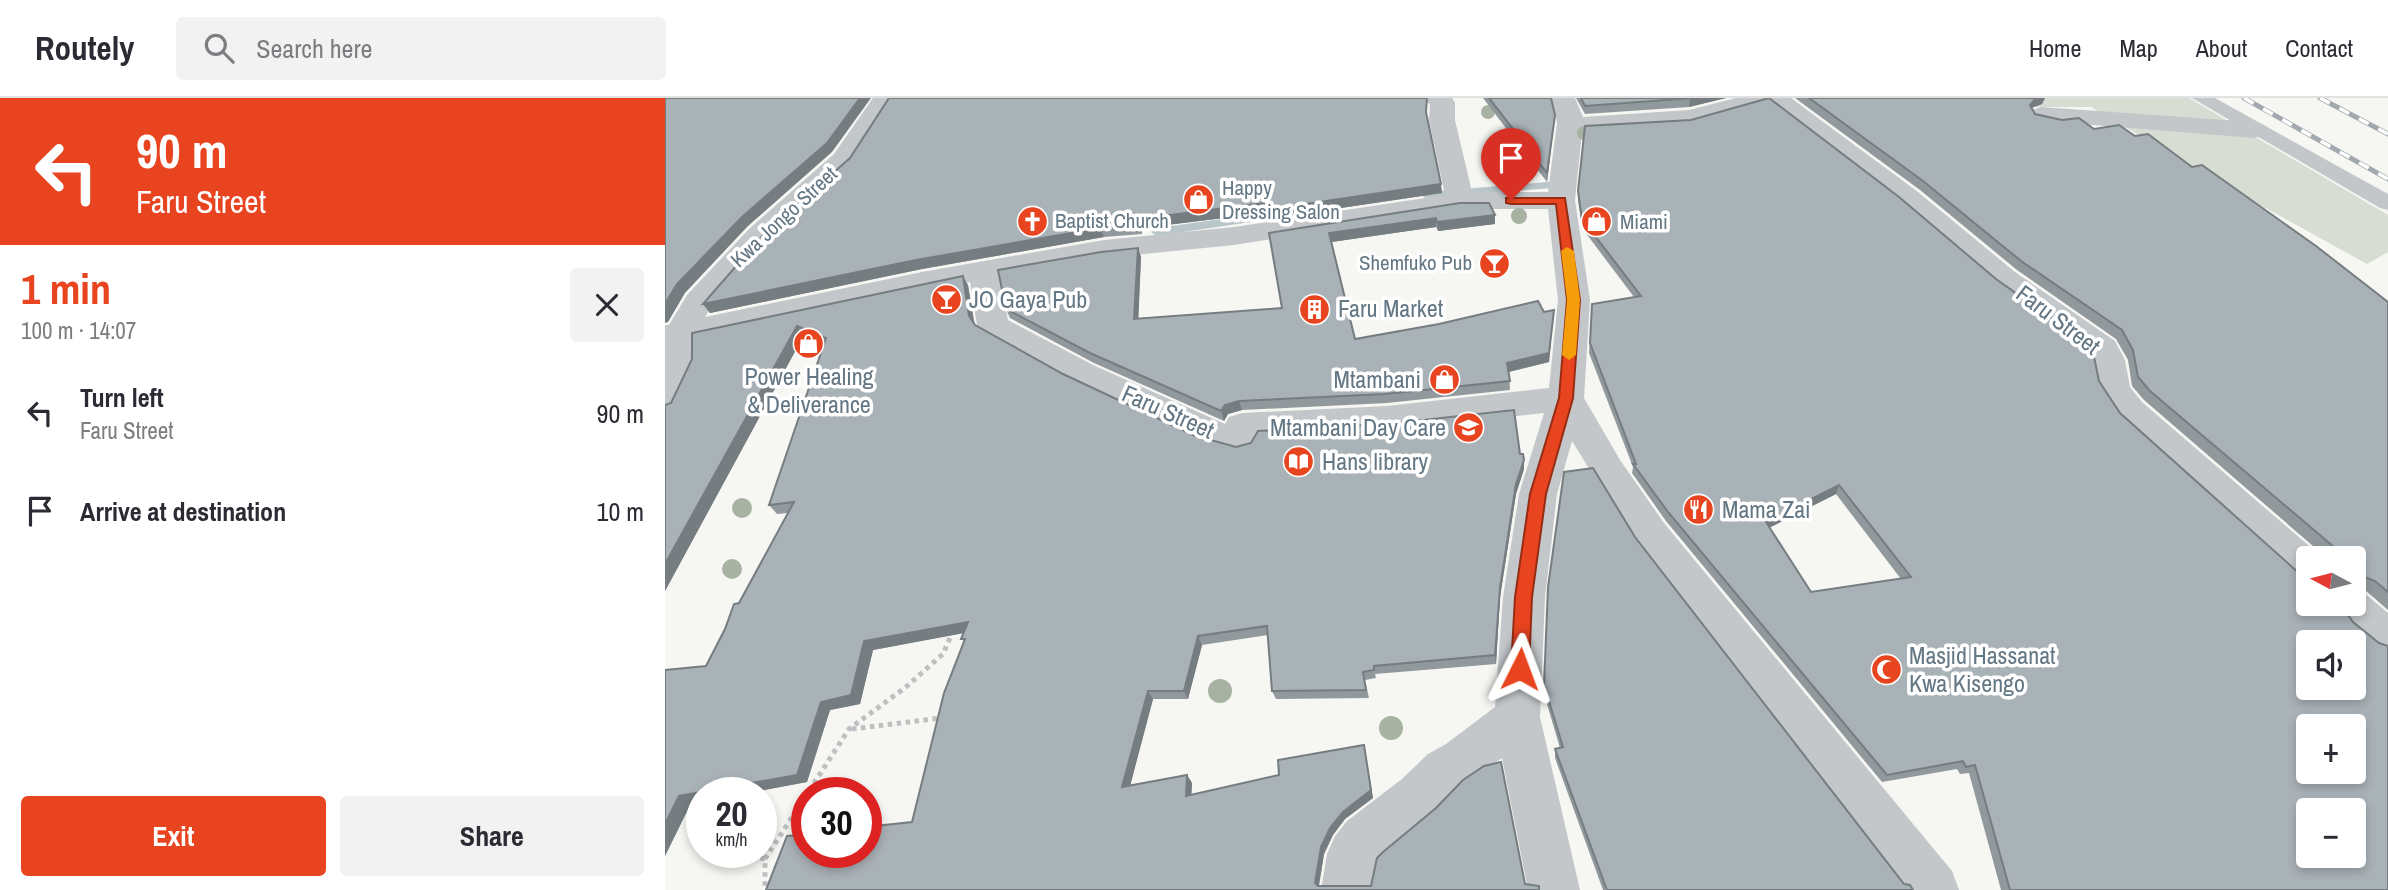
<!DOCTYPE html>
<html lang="en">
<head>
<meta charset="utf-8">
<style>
	:root { --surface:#fff; --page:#f2f2f3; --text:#2b2b33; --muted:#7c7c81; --line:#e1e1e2; --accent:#e8441f }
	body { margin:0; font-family:"Archivo Narrow",sans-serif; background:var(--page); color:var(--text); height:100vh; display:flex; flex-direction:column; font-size:26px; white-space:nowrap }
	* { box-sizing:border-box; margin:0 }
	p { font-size:23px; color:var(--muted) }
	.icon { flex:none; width:38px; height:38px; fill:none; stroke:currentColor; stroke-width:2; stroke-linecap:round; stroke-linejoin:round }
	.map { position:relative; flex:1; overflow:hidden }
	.sheet { display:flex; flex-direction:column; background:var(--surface); width:665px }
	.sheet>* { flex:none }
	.top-card { background:#e8441f; color:#fff; overflow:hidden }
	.needle { width:46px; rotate:277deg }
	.fabs { position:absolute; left:1631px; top:448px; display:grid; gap:14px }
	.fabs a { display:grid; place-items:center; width:70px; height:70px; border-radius:7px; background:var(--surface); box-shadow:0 4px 10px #0003; font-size:35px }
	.speed { position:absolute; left:21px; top:679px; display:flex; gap:14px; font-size:35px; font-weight:700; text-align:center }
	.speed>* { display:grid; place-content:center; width:91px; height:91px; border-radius:50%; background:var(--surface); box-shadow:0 4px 10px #0003; line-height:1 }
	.speed small { font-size:18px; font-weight:400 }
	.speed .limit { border:10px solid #d22; background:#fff; color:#111 }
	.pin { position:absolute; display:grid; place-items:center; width:60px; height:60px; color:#fff; margin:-72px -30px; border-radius:50% 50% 50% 0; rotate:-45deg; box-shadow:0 0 7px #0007 }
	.pin .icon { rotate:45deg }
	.me { position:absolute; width:77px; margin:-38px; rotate:3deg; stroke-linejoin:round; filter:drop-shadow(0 0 5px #0008) }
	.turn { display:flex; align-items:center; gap:24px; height:147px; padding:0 21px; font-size:32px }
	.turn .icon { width:91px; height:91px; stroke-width:2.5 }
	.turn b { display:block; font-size:49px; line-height:60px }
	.round { display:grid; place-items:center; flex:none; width:74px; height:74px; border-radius:7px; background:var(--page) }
	.headline { display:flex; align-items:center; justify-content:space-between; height:119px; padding:0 21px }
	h1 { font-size:42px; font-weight:800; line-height:52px; color:var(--accent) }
	.cta { display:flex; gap:14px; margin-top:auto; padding:14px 21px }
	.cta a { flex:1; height:80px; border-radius:7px; background:var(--accent); color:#fff; font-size:28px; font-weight:800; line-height:80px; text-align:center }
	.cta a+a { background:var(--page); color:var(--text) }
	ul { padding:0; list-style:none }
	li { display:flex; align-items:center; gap:21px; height:98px; padding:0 21px }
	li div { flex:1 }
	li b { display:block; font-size:26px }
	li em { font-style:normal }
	header { display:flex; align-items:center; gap:42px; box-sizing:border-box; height:98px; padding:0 35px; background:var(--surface); border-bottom:2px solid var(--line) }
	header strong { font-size:33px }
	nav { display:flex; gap:38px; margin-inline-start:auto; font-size:24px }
	.search { width:490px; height:63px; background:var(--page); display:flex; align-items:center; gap:18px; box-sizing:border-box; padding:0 24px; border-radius:7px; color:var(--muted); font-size:26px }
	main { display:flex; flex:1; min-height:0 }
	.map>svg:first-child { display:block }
	.green { fill:#d7ddd3 }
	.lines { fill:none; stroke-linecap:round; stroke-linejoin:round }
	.stream { fill:#b8c6c9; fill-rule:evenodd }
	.path { stroke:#bdbfc1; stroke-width:5; stroke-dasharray:4.5 4.5; stroke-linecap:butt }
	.lane { fill:#c3c7ca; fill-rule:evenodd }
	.street { fill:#c3c7ca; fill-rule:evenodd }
	.rail-casing { stroke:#a1a9ae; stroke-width:5 }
	.rail { stroke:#fff; stroke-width:3.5; stroke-dasharray:11; stroke-linecap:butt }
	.tree { fill:#a8b2a3 }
	.wall { fill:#91999d; fill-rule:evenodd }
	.shaded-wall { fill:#767d80 }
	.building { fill:#a9b2b7; stroke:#767d80; stroke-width:2; fill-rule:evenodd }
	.route { fill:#e8441f; stroke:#972c14; stroke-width:2 }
	.slow { fill:#f59e0b }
	.labels { text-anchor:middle; stroke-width:7; stroke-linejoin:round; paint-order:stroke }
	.far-poi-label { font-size:21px; fill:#647784; stroke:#fff; text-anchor:start }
	.far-street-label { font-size:21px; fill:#647784; stroke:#fff }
	.poi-label { font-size:24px; fill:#647784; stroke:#fff; text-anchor:start }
	.street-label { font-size:24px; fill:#647784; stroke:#fff }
</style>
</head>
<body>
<header>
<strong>Routely</strong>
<div class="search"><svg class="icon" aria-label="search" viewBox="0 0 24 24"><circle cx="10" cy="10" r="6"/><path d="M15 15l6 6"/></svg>Search here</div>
<nav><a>Home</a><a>Map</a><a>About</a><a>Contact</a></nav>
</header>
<main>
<section class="sheet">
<div class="top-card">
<div class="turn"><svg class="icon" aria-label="left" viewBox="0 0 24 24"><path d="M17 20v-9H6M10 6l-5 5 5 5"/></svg><div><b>90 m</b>Faru Street</div></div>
</div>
<div class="headline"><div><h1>1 min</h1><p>100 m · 14:07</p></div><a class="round"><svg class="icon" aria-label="close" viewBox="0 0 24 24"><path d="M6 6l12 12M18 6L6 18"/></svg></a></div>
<ul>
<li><svg class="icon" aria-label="left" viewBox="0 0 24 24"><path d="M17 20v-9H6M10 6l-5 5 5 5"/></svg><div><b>Turn left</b><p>Faru Street</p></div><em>90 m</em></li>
<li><svg class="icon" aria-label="arrive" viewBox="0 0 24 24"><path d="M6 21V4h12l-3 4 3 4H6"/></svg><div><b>Arrive at destination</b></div><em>10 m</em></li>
</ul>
<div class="cta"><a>Exit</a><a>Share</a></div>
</section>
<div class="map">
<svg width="1723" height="792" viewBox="0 0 1723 792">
	<rect width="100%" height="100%" fill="#f6f6f2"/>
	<!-- green -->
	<path class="green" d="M1358,0H1524L1723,117V154L1702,166L1559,87L1426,9H1371Z"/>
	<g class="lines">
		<!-- stream -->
		<path class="stream" d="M900,78L906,81V86L900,89L761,100L755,97L761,94L894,83L896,79Z
			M622,112L626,114V118L492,138L486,134L492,130Z"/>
		<!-- path -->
		<path class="path" d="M187,631L276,620
			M36,700L33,747L37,748
			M69,754L100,761V792
			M100,761L184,631L241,589L278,556L288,533"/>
		<!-- lane -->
		<path class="lane" d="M1527,0H1550L1723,96V112L1715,110Z"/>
		<!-- street -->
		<path class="street" d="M208,0H232L188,68L105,142L46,209L40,219L257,174L439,142L569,129L780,97L764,22L765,7L759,0H787L790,5V22L807,94H883L892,25L886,0H910L918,19L1024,12L1071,0H1126L1253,94L1350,174L1450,243L1460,262L1465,289L1477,304L1658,460H1643V488L1628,483L1451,322L1431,292L1424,257L1328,188L1233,106L1103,6L1025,28L917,34L910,102L925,202L919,300L955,362L999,425L1287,773L1294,792H1235L971,447L907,343L892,396L880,499L875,619L915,792H863L837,660L797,688L771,715L718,759L712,766L708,792H656L662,756L670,738L682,723L737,681L763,656L781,646L830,609L838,499L854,396L879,315L722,333L594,340L588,352L575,356L533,344L404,283L316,234L312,227L305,184L32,242L33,269L12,313L0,316V227H4L22,197L85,130L169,56ZM795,111H883L893,202L884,290L722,308L577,315L564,319L560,326L428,267L343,222L335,179L439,160L569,147Z
			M1376,9L1590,24L1599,27L1603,32L1599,37L1590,40L1415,26L1394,28L1367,22L1363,17L1367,12Z
			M1689,490L1698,494L1723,515V560C1699,551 1673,529 1662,506H1689Z"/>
		<defs>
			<path id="rail" d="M1579,0L1723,81
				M1655,0L1723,36"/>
		</defs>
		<!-- rail casing -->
		<use href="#rail" class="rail-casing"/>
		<!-- rail -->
		<use href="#rail" class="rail"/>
	</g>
	<!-- trees -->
	<g class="tree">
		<circle cx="823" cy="14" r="7"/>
		<circle cx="919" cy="35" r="7"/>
		<circle cx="854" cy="118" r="8"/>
		<circle cx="77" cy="410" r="10"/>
		<circle cx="67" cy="471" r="10"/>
		<circle cx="555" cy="593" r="12"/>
		<circle cx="726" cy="630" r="12"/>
	</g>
	<!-- wall -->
	<path class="wall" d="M762,0V18L777,95L602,121L600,115L477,130V136L439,139L257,171L45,215L38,206L185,60Z
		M818,0H886L890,17L889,25L882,84Z
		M911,0H1061L1024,9L920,16Z
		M1130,0H1380L1377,6L1366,10L1370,16L1429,31L1470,38L1527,69L1723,204V512L1700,492L1696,490V495L1689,501V460H1648L1655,454L1479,302L1467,288L1463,262L1451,241L1352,172L1255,92Z
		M913,93L1434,283L1455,315L1635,476L1723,792H1336L1304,675L1295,676L1292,671L1217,684L1001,423L967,375L968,369L924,255L927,206L969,199L917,130L913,102ZM1171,396L1236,481L1146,494L1104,429Z
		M824,105L830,126L773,133L771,129L667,144L690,241L879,214L888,221L884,264L844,274L845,292L722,305L577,312L563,316L559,323L429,265L345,220L341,211L473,150L476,159L473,220L617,210L604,135Z
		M303,187L310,227L398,276L528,337L571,349L855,356L859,371L851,396L835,499L831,566L710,576L711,580L700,582L704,600L611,601L607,593L603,537L537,547L523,601H488L465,687L522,677L527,685L526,697L614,677L699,647L708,700L680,721L668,737L659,756L654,788L860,786L874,792H101L247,724L299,543L296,541L298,535L208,552L195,606L165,612L142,684L26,705L0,758V572L41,568L123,415L112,416L104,407L159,246L139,237L0,493V307L6,305L27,261V235Z
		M970,439L1239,786L1248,792H938L890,660V651L895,650L879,596L883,489Z"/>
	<!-- shaded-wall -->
	<path class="shaded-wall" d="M195,0H206L167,54L83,128L20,195L3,224L0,225V206L12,186L77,119Z
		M1028,0H1061L1024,9L1025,1Z
		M1373,0H1380L1377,6L1366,10L1365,7L1370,1Z
		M890,17L889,25L882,84V75Z
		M776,86L777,95L602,121L600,115L477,130V136L474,126V121L599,105Z
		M830,117V126L773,133L772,124Z
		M771,120V129L666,144L664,135Z
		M435,130L439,139L257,171L45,215L38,206L251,162Z
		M473,150L476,159L473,230L469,221Z
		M298,178L303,187L309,227L304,218Z
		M889,212L884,264L843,274L842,265Z
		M132,228L139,237L0,493V466Z
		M574,303L577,312L563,316L559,323L556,313L560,307Z
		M859,362V371L851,396L835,499L831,566L830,557L835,490L851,386Z
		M1174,387L1171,396L1098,433L1101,424Z
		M303,524L310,533L208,552L195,606L165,612L142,684L84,695H37V703L26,705L0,758V726L14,698L156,604L199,543Z
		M533,538L537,547L523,601L519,593Z
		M483,593L488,601L463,696L457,689Z
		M699,647L708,700L680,721L668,737L659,756L653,792L650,785L656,749Z
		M522,677L527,685L526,706L521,698Z"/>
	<!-- building -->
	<path class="building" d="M0,0H195L162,45L77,119L12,186L0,206Z
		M224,0H762L761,14L776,86L600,112L599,105L474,121V126L435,130L251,162L38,206L100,135L185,60Z
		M824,0H886L890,17L882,75Z
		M916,0H1028L920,8Z
		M1104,0L1234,99L1331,181L1427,249L1434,283L1455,315L1635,476L1643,478V506H1675L1688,524L1714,545L1723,548V792H1345L1310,667L1301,669L1298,663L1222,677L1003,414L968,366H971L925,245L927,206L976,198L917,121L913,93L920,28L1026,22ZM1174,387L1246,479L1146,494L1101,424ZM1643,544H1689V590H1643ZM1643,628H1689V674H1643ZM1643,712H1689V758H1643Z
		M1144,0H1373L1370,1L1365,7L1370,16L1397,22L1414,20L1429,31L1454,27L1470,38L1483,36L1527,69L1537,67L1651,148L1723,204V494L1710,483L1700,479L1696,481V495H1689V460H1655V454H1667L1669,449L1485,293L1473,279L1468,252L1457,232L1356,163L1258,83Z
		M795,105H824L830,117L772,124L771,120L664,135L690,241L774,226L873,203L879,214L889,212L884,255L842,265L845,283L720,296L574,303L560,307L556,313L425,255L341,211L333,172L436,154L473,150L469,221L617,210L604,135Z
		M298,178L304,218L310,227L398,276L528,337L571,349L586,345L593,333L721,326L849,312L855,356H858L859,362L851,386L835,490L830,557L709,568V572L698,574L701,592L607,593L602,528L533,538L519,593H483L457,689L522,677L521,698L614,677L613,662L699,647L706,692L678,714L665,730L656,749L650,785L653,788H706L712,760L718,754L771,710L798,682L819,668L836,664L860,786L874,788V792H101L122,738L142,736V754H201V729L247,724L279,595L300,541H296L303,524L199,543L186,597L156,604L132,677L14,698L0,726V572L41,568L60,531L69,506L74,505L129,404L104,407L161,240L132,228L0,466V307L6,305L27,261V235Z
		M928,370L970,439L1239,786L1245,787L1248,792H942L890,651L898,649L879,587L883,489L899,374Z"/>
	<!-- route -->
	<path class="route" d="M841,100H900L915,202L908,300L881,396L867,499L864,571L861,577L855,579L848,577L846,571L850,499L865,396L894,300L902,202L891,106H846L841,105Z"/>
	<!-- slow -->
	<path class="slow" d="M902,149L909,153L915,202L911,257L904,262L897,257L902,202L896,153Z"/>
	<!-- icons -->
	<defs>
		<symbol id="shop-disc" viewBox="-11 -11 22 22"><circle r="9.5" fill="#e8441f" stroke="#fff"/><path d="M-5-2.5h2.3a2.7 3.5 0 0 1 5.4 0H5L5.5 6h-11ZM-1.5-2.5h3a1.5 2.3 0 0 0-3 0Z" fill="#fff"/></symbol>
		<symbol id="church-disc" viewBox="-11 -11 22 22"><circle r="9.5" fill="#e8441f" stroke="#fff"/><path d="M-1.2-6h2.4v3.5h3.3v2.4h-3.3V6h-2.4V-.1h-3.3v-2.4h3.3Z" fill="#fff"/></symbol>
		<symbol id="bar-disc" viewBox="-11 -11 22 22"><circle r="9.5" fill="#e8441f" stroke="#fff"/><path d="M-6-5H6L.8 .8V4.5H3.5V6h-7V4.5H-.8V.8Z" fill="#fff"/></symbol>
		<symbol id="building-disc" viewBox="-11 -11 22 22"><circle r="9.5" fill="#e8441f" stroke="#fff"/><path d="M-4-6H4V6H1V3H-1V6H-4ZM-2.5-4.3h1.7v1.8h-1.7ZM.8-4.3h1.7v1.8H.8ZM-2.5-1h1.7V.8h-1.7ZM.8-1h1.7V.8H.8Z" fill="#fff"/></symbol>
		<symbol id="school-disc" viewBox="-11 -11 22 22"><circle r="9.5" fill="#e8441f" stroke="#fff"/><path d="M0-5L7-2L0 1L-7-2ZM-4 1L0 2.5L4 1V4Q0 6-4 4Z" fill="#fff"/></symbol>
		<symbol id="library-disc" viewBox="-11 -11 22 22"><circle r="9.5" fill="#e8441f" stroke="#fff"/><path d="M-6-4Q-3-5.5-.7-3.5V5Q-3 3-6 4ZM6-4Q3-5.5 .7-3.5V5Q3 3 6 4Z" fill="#fff"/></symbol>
		<symbol id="restaurant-disc" viewBox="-11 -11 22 22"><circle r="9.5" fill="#e8441f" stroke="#fff"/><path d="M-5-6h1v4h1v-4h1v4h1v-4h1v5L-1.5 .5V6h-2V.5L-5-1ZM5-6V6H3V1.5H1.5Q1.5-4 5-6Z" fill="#fff"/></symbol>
		<symbol id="mosque-disc" viewBox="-11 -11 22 22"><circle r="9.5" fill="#e8441f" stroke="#fff"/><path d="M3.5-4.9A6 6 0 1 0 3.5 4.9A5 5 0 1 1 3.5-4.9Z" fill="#fff"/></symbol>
	</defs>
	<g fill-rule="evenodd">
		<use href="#shop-disc" x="516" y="84" width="35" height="35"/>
		<use href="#church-disc" x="350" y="106" width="35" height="35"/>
		<use href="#shop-disc" x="914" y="106" width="35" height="35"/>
		<use href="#bar-disc" x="812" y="148" width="35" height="35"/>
		<use href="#bar-disc" x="264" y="184" width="35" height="35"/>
		<use href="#building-disc" x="632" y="194" width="35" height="35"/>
		<use href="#shop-disc" x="126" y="228" width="35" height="35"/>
		<use href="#shop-disc" x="762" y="264" width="35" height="35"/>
		<use href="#school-disc" x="786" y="312" width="35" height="35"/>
		<use href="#library-disc" x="616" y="346" width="35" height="35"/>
		<use href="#restaurant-disc" x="1016" y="394" width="35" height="35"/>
		<use href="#mosque-disc" x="1204" y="554" width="35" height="35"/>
	</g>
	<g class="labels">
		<!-- far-poi labels -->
		<g class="far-poi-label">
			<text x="557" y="97">Happy<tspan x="557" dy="24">Dressing Salon</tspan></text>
			<text x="390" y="130">Baptist Church</text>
			<text x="955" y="131">Miami</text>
			<text x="807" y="172" text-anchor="end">Shemfuko Pub</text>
		</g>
		<!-- far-street labels -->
		<g class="far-street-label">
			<text transform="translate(119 119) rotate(-43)" y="7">Kwa Jongo Street</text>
		</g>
		<!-- poi labels -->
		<g class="poi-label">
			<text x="304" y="210">JO Gaya Pub</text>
			<text x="673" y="219">Faru Market</text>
			<text x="144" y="287" text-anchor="middle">Power Healing<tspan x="144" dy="28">&amp; Deliverance</tspan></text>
			<text x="756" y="290" text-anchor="end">Mtambani</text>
			<text x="781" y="338" text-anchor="end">Mtambani Day Care</text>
			<text x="657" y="372">Hans library</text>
			<text x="1057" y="420">Mama Zai</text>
			<text x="1244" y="566">Masjid Hassanat<tspan x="1244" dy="28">Kwa Kisengo</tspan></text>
		</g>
		<!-- street labels -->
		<g class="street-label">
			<text transform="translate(1393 222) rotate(37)" y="8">Faru Street</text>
			<text transform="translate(503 314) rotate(24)" y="8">Faru Street</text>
		</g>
	</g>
</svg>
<div class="fabs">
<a><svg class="needle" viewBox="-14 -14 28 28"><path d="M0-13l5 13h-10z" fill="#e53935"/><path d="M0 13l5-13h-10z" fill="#7c7c81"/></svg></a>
<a><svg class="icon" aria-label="sound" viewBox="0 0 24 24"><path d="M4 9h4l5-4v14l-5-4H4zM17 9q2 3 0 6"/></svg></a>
<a>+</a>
<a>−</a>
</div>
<div class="speed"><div>20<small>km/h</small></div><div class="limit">30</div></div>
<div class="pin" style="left:846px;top:102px;background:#d93025"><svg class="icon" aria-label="arrive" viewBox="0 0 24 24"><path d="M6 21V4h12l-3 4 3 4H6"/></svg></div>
<svg class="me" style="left:855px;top:571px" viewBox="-20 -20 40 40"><path d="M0-17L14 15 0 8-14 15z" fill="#e8441f" stroke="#fff" stroke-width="4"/></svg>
</div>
</main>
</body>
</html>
